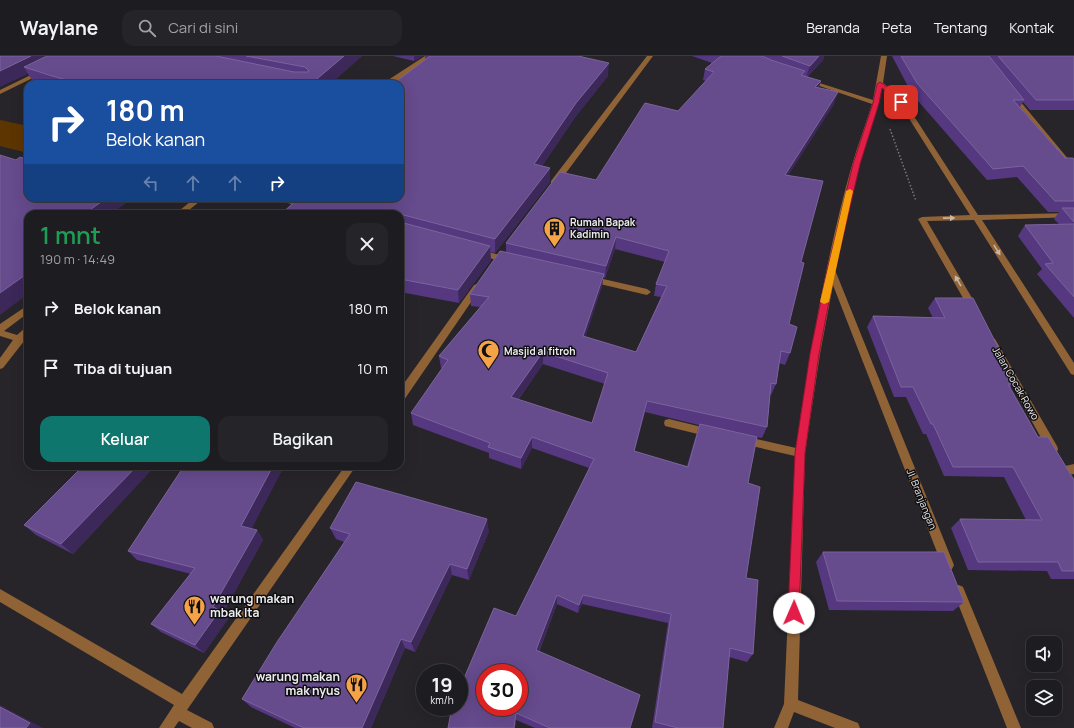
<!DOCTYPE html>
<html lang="id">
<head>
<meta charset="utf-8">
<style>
	:root { --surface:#1d1c20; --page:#252529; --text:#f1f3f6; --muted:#a0a1a5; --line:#3b3a3e; --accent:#0f766e }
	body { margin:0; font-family:Manrope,sans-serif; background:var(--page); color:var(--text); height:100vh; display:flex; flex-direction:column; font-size:15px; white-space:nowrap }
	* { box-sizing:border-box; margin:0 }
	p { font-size:13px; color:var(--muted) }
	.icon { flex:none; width:22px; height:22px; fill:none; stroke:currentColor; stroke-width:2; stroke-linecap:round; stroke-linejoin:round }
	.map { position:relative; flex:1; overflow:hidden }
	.details { position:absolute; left:24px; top:154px; width:380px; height:260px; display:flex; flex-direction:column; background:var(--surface); border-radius:12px; box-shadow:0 4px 16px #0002,0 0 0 1px var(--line) }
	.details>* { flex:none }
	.guide { position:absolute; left:24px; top:24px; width:380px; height:122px; border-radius:12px; box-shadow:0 4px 16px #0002,0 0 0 1px var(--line); background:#1a4fa0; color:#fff; overflow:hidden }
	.controls { position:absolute; left:1026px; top:580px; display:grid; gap:8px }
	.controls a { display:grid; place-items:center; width:36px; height:36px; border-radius:8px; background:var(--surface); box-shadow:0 4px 16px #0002,0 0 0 1px var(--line); font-size:20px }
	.speed { position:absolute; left:416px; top:608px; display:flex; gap:8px; font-size:20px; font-weight:700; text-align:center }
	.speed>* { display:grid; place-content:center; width:52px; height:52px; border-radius:50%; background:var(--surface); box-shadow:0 4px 16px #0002,0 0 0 1px var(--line); line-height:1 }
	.speed small { font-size:10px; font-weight:400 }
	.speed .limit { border:6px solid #d22; background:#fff; color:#111 }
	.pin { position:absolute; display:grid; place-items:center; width:34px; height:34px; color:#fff; margin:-17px; border-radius:8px; box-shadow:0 2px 6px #0006 }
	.me { position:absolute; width:44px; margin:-22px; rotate:1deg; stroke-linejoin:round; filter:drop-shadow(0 0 3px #0008) }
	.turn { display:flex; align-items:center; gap:14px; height:84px; padding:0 16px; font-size:18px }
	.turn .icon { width:52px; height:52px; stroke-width:2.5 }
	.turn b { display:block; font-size:28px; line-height:34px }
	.lanes { display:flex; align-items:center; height:38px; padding:0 16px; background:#0003; justify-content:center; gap:20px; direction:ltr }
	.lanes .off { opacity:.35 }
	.round { display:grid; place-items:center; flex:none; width:42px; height:42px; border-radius:12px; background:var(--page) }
	.summary { display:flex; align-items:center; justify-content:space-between; height:68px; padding:0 16px }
	h1 { font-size:24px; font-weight:600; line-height:30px; color:#1e9e55 }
	.action { display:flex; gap:8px; margin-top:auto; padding:8px 16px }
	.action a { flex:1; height:46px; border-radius:12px; background:var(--accent); color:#fff; font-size:16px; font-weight:600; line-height:46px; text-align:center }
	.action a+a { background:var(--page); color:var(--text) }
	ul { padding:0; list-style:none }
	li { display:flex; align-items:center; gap:12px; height:60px; padding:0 16px }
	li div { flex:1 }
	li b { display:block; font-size:15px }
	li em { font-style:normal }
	header { display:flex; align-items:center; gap:24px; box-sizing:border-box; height:56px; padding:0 20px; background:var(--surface); border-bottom:1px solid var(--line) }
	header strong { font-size:19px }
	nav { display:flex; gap:22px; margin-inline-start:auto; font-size:14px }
	.search { width:280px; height:36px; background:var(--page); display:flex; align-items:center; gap:10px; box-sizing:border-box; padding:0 14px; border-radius:12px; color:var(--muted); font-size:15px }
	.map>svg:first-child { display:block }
	.green { fill:#5d3501 }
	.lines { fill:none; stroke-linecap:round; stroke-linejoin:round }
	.path { stroke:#79787c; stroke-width:1.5; stroke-dasharray:1.5 2; stroke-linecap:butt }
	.minor { fill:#906336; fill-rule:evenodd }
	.wall { fill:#553880; fill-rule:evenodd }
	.shaded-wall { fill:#3c2859 }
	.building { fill:#664b8d; stroke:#7b649c; fill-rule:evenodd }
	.oneway { fill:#c8b6a6 }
	.route { fill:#e11d48; stroke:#92132f }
	.slow { fill:#f59e0b }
	.labels { text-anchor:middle; stroke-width:3; stroke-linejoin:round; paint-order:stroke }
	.poi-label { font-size:10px; font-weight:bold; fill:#eeedf1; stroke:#0f0f11; text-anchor:start }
	.street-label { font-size:10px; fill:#eeedf1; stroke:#0f0f11 }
	.near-poi-label { font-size:12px; font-weight:bold; fill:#eeedf1; stroke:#0f0f11; text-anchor:start }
</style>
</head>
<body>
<header>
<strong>Waylane</strong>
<div class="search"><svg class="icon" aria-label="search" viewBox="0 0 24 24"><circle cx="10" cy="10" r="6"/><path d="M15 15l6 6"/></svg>Cari di sini</div>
<nav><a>Beranda</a><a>Peta</a><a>Tentang</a><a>Kontak</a></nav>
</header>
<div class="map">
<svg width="1074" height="672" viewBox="0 0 1074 672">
	<rect width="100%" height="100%" fill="#27252a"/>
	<!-- green -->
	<path class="green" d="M0,64L28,70V97L0,90Z"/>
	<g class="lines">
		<!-- path -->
		<path class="path" d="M890,73L916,145"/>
		<!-- minor -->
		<path class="minor" d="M425,0H432C422,11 397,28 382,28Z
			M647,0H653L557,129H551V125Z
			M881,0H887L883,27L898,38L908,51L978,159L1074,157V161L982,164L1074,307V319L1071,318L974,164L927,165L979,254L977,256H971L918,163L922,161L970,159L903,53L894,40L882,32L879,47L860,108L835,214L954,509L952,513L948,515L944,513L942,509L833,229L820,298L805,397L798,644L858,667L860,672H835L794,656L788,672H774L784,648L795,400L743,388L739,387L738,384L739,381L743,380L796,392C810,296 826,201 852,109C858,88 866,68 872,48L805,25L810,24L873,44Z
			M41,14L43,15V17L0,38V34Z
			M1013,38L1015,39L1074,110V117H1071L1011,41L1010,40Z
			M195,142H204L184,158H175Z
			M275,142H288L310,148L311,150L307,152L276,144Z
			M477,193L511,202L512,204L508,207L474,198L473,196Z
			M590,220L647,233L651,236L647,239L587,225L586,223Z
			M477,228L480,229L481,231L480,233L404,344L400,345V333L474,229Z
			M28,249V257L4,275L17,279L25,272L28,271V280L3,312L0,313V302L13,284L0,280V268Z
			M992,282L995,283L1057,390L1058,393L1057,396L1053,397L1049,396L987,285Z
			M669,363L710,373L714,374L715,377L714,380L710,381L665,370L664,367L665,364Z
			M1074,408V418L1065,419L1061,417L1060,414L1061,411Z
			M345,410H356L187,654L212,667L214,672H192L179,665L174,672H159L174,649L0,546V533L182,638Z
			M959,529L963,531L1021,672H1007L953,535L955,531Z"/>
	</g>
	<!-- wall -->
	<path class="wall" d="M0,0H362L330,28H43L32,24L28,18Z
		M393,0H423L414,5Z
		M425,0H578L608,20L576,60L542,110L550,112V126L495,197L490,196L491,204L459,247L400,236V158H281L298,142H400L425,3Z
		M692,0H824L823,4L807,21L821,25L819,32L834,48L788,119L801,206L789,268L790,297L785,309L779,307L776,328L771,339H770L767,371L762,382L757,381L748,427L746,522L753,598L747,606L729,601L723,672H652L668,567L582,548L578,557L557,548L539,596L630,672H535L516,664L515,672H448L516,560L589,412L532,392L521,413L489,402V397L413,369L411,357L442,312H441L439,300L480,251L471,250L470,238L506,196V187L596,124L678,55L706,25L703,24L705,13L712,7ZM615,193L665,206L656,228L654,240L661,241L636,296L585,281L602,230L603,221L605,222ZM543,308L605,328L592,367L518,344ZM645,356L699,369L687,410L634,396Z
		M892,0H1074V54H1030L1023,46L1020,51L1065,102L1074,104V262L1037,218L1042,213L1018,180L1025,169L1059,168L1054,163L1059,156H1048L1017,121L987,124L912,38Z
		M935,242L1000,295L997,299L1014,328L1010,332L1038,381L1074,424V523H1051L1047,515L968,514L951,472L960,463L1026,464L1004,421L944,420L926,378H923L906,341H894L867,271L873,260L933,262L928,252Z
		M84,410H155L73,498L36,479L24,469Z
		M184,410H284L251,473L257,474L263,484L223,557L228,563L204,597L161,576L151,568L191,518L137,504L128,495Z
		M330,472L489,475L469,524L452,519L415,596L405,592L371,672H295L251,651L242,643L344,486L336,483Z
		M823,496L964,546L953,555L829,554L816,506Z"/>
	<!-- shaded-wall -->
	<path class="shaded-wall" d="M31,0H66L24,11L28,18L0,31V15Z
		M344,0H362L330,28H311Z
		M414,0H423L414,5Z
		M819,0H824L823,4L806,21L810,10Z
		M609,7L608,20L576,60L534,122V108L576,47Z
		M821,25L817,36L815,31Z
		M838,36L834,48L781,131L785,119Z
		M550,112V126L495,197V183Z
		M107,142H133L111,158H84Z
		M616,181L615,193L605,222L606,210Z
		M490,190L491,204L459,247L458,234Z
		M28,217V238L0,259V237Z
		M604,218L602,230L582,292L583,280Z
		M543,296V308L511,353V341Z
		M647,345L645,356L632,406L634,395Z
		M532,381V392L521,413V402Z
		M137,410H155L73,498L61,488Z
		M273,410H284L248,480L241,470Z
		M487,463L489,475L469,524L467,513Z
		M257,474L263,484L223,557L228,563L204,597L195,589L213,551Z
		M450,508L452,519L415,596L411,586Z
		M557,539V548L536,602V594Z
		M583,539L582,548L578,557L579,549Z
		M401,583L405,592L371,672H362Z
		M0,649L43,672H26L0,651Z
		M516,657V664L515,672H514Z"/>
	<!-- building -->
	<path class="building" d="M0,0H31L0,15Z
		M47,0H216L294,16H308L309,15L305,11L246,0H344L311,28H81L49,19L24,11Z
		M430,0H578L609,7L576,47L534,108L550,112L495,183L396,157L397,158H281L299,142H311L325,146L340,145L338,142H400V28H393Z
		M721,0H762L771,4L805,15L801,19L821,25L815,31L838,36L785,119L823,125L801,206L804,207L789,268L797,271L790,297L781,295L776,328L771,327L767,371L647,345L634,395L688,411L700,368L757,381L748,427L760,431L746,522L758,524L753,598L730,592L723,672H678L655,666L671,558L583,539L579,549L557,539L536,594L640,639L630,672H550L516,657L514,672H448L452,651H459V634L494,552L516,560L594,403L532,381L521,402L488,391L490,387L411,357L448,304L439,300L489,241L470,238L500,195L604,218L583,280L636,296L667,230L656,228L669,195L616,181L606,210L506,187L560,116L596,124L645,47L678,55L714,16L705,13ZM543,296L608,317L592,367L511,341ZM485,617H519V651H485Z
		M782,0H819L810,10Z
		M901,0H989L1024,44H1013L1065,102H1073L1074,104V145H1055L1023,110L993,113L917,27Z
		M998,0H1074V44H1036Z
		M0,99L16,104L20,101L28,104V142H107L84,158H28V217L0,237Z
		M1062,152H1074V166Z
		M400,166L490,190L458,234L400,223Z
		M1074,168V241L1045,208L1053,207L1025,169Z
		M935,242H973L1000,295H995L1014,328H1008L1038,381H1048L1074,424V515H1062L1058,506H978L960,463L1042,464L1013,411H953L933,368H931L913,331H901L873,260L945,262Z
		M83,410H137L61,488L24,469Z
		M184,410H273L241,470L257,474L213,551L220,554L195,589L151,568L195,512L128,495Z
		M356,426L487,463L467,513L450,508L411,586L401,583L362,672H304L242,643L277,586L350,478L330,472Z
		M823,496H944L964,546L837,545Z
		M0,651L30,667L26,672H0Z"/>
	<!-- one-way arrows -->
	<defs><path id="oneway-solid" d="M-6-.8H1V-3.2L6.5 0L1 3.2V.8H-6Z"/></defs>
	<g class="oneway">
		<use href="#oneway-solid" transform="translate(949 162) rotate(-1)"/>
		<use href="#oneway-solid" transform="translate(997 194) rotate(58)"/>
		<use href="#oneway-solid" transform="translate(958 225) rotate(-120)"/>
	</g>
	<!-- route -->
	<path class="route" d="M880,26L898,38L904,46L899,47L893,41L882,32L879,47L860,108L834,219L819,298L805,397L799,557L798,561L794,563L790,561L788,557L795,397L810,298L826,219L853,108L873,47L877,28Z"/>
	<!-- slow -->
	<path class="slow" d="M850,133L853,135L829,246L824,248L820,246L846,135Z"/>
	<!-- icons -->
	<defs>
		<symbol id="building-pin" viewBox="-11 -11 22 30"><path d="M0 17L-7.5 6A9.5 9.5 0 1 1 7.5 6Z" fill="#f6a247" stroke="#0f0f11"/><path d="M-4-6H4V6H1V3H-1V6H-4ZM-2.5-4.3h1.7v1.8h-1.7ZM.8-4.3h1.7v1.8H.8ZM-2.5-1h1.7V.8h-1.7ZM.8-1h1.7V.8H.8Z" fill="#111"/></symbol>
		<symbol id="mosque-pin" viewBox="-11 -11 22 30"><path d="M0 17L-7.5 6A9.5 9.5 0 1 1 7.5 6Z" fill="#f6a247" stroke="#0f0f11"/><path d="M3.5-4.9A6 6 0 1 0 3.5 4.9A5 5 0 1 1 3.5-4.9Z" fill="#111"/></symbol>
		<symbol id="restaurant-pin" viewBox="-11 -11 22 30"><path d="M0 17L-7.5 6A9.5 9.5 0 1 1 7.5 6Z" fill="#f6a247" stroke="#0f0f11"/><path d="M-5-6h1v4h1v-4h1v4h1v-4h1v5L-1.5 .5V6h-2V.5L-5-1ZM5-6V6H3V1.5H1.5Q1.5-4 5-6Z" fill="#111"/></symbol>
	</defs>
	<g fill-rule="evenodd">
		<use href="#building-pin" x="542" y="160" width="25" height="34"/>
		<use href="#mosque-pin" x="476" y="282" width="25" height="34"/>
		<use href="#restaurant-pin" x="182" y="538" width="25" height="34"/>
		<use href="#restaurant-pin" x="344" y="616" width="25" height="34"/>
	</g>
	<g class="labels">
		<!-- poi labels -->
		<g class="poi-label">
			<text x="570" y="170">Rumah Bapak<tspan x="570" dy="12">Kadimin</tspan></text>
			<text x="504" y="299">Masjid al fitroh</text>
		</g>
		<!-- street labels -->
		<g class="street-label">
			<text transform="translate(1016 327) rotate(60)" y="4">Jalan Cocak Rowo</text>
			<text transform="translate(922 443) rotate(68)" y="4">Jl. Branjangan</text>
		</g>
		<!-- near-poi labels -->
		<g class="near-poi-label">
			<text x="210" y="547">warung makan<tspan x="210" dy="14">mbak Ita</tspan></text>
			<text x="340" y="625" text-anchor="end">warung makan<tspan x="340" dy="14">mak nyus</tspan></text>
		</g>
	</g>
</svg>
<div class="controls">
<a><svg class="icon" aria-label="sound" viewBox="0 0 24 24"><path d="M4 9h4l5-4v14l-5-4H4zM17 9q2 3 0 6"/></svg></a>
<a><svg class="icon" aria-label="layers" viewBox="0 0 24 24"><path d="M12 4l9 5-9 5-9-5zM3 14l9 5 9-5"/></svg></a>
</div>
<div class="speed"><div>19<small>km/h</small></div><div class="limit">30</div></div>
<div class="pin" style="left:901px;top:46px;background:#d93025"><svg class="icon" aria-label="arrive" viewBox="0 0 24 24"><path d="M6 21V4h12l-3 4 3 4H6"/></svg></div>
<svg class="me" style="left:794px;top:557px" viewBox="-20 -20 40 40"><circle r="19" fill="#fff"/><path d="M0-13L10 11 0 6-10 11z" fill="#e11d48"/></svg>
<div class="guide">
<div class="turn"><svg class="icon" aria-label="right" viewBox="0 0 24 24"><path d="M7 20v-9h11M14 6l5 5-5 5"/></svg><div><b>180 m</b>Belok kanan</div></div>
<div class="lanes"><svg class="icon off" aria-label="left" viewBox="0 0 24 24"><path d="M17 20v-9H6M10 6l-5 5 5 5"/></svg><svg class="icon off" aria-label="ahead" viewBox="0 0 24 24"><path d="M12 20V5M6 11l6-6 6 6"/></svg><svg class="icon off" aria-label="ahead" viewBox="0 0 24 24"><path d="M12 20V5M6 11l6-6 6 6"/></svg><svg class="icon" aria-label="right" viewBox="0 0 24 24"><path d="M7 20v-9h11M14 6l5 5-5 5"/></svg></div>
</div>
<section class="details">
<div class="summary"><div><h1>1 mnt</h1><p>190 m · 14:49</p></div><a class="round"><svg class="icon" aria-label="close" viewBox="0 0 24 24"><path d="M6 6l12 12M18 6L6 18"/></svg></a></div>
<ul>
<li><svg class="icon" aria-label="right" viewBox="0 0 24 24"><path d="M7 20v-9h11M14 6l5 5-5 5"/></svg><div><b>Belok kanan</b></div><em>180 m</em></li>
<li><svg class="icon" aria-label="arrive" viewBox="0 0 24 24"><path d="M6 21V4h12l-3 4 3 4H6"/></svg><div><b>Tiba di tujuan</b></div><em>10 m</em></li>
</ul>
<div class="action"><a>Keluar</a><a>Bagikan</a></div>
</section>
</div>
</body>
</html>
